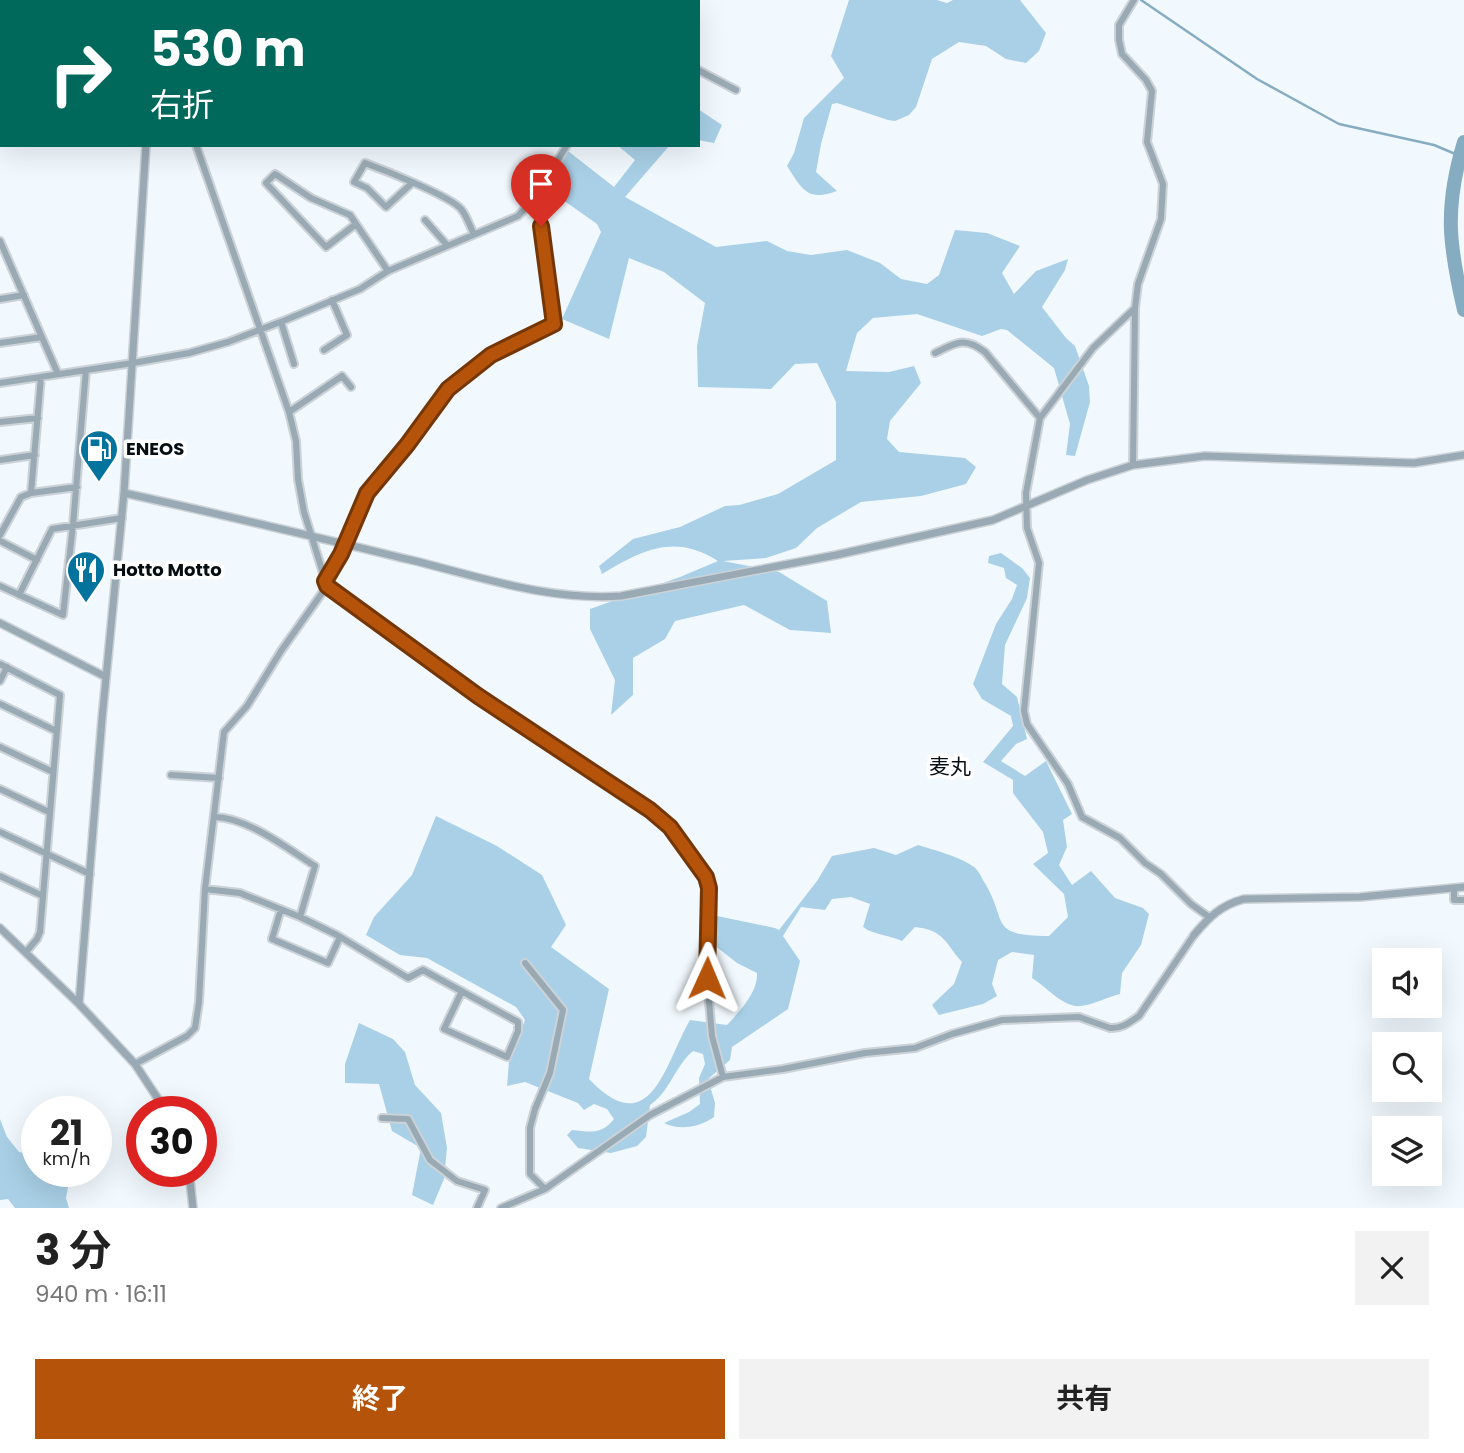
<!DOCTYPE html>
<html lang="ja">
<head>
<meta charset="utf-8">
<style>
	:root { --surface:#fff; --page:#f2f2f2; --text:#222; --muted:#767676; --accent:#b45309 }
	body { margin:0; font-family:Poppins,"Noto Sans JP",sans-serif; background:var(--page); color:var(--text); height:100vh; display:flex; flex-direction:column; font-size:26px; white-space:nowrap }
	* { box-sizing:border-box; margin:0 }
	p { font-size:23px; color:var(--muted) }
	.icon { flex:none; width:38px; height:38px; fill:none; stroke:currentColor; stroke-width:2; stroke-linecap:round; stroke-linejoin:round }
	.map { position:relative; height:1208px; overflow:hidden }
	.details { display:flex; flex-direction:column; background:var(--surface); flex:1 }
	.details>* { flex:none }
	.top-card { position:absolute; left:0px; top:0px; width:700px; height:147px; box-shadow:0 7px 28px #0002; background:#00695c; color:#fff; overflow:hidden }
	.controls { position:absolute; left:1372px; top:948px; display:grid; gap:14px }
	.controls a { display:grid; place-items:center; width:70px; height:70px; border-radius:0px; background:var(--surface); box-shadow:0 7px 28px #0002; font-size:35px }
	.speed { position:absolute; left:21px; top:1096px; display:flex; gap:14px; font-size:35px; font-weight:700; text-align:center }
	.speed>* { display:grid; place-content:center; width:91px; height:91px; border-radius:50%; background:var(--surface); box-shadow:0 7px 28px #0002; line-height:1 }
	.speed small { font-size:18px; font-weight:400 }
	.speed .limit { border:10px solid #d22; background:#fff; color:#111 }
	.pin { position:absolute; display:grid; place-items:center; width:60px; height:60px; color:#fff; margin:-72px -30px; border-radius:50% 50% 50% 0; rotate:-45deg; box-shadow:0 0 7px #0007 }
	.pin .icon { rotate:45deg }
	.me { position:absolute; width:77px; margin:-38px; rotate:1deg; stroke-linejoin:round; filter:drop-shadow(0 0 5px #0008) }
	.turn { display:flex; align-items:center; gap:24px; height:147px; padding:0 35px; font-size:32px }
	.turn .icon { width:91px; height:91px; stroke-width:2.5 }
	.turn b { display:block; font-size:49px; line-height:60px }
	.round { display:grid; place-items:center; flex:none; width:74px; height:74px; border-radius:0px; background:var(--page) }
	.head { display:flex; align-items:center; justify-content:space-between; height:119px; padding:0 35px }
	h1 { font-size:42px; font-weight:700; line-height:52px }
	.primary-button { display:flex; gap:14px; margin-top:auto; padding:14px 35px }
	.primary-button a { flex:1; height:80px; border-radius:0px; background:var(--accent); color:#fff; font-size:28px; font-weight:700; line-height:80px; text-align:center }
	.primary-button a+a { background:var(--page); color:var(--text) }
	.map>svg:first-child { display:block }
	.forest { fill:#a9d0e7 }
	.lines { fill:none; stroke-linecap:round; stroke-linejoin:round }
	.stream { stroke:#86acc2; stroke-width:2.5 }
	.river { stroke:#86acc2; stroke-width:14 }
	.minor-casing { stroke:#ccd3d8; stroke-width:10 }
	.tertiary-casing { stroke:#ccd3d8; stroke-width:10 }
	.minor { stroke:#9aaab4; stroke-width:6 }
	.tertiary { stroke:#9aaab4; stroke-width:7 }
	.route-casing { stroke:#753606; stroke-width:18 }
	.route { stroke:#b45309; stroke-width:12 }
	.labels { text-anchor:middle; stroke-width:7; stroke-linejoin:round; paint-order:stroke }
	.poi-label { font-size:18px; font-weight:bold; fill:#070e11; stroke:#fff; text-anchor:start }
	.quarter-label { font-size:21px; fill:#070e11; stroke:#fff }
</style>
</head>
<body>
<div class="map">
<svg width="1464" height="1208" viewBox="0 0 1464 1208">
	<rect width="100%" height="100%" fill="#f2f9fe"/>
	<!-- forest -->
	<path class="forest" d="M849,0H937L947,3L953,0H1020L1046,33L1039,51L1026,63L1006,59L986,46L959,42L932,59L916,107L909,115L895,121L888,120L837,103L832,104L821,144L816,172L837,191C807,202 802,189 787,166L794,153L804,118L844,78L831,56Z
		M698,109L722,125L714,143L698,140Z
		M617,145H670L625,197L716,247L767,241L787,251L811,255L847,250L880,263L901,279L927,284L939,275L955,230L987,233L1020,246L1002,273L1014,294L1036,271L1068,259L1065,270L1042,307L1066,338L1075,346L1089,386L1090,402L1075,456L1066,455L1070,424L1054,368L1007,330L1001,329L982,336L917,314L873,318L857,333L846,371L889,372L914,366L921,383L890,421L887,439L899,452L965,458L976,467L966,484L921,496L861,502L817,528L796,548L766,558L723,561L779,572L827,601L831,633L790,630L744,605L675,621L665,639L633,658V695L611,715L615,680L590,629V609L680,577L718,561C675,533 642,550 602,574L599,566L633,539L680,527L725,506L739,505L778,494L836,460V402L817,363L795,364L771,389L698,387L697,346L705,303L664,272L629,258L609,339L562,319L601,232L597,224L549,190L568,151L614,187L635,160Z
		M1001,553L1022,568L1030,578L1027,598L1005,645L1002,684L1017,697L1027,739L1016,744L1001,761L1025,776L1046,761L1072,814L1063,820L1067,847L1059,865L1072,885L1091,871L1115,898L1143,908L1149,914L1141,945L1122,973L1120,994C1108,997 1092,1005 1081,1006C1063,1008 1047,987 1032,978L1034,955L1012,952L998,960L992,984L997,996L983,1004L939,1015L932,1005L954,984L962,962C945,943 944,930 915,927L902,941C889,935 874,935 863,927L870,904L851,897L832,899L825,910L801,907L783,936L800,961L788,1009L732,1047L730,1060L708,1079L715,1103L714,1117C700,1127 680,1131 664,1123L689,1112L700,1104L699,1078L705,1064L703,1054L693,1051C675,1066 669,1093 650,1105L646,1137L637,1146L611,1153L578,1148L567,1135L572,1130C591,1132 601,1135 614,1119L607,1109L594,1104L584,1110L578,1103L525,1082L507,1086L509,1062L525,1020L516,1007L427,958L400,955L366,935L374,917L412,875L436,816L497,846L542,875L566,925L551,947L609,989L589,1079C651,1144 665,1063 690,1020L727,1025C740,1011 758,992 757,973L737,963L714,945L717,916L775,928L779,930L817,881L832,856L874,848L896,855L918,845C934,850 961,857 974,867C978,870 981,876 983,880C1010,923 986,935 1049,936L1068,917L1064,894L1033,864L1048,853L1043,832L1013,793V780L983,762L1013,726L1011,716L982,699L973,684L996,624L1012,599L1017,585L1006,578L1004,568L988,563L989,556Z
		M359,1023L393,1039L405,1052L415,1085L441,1113L447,1148L444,1179L433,1205L412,1195L421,1148L392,1131L379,1084L345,1083V1064Z
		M0,1119L7,1137L19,1152L24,1153L34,1162H37V1171H71L66,1198L69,1208H15L8,1199L0,1200Z"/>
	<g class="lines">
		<!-- stream -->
		<path class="stream" d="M1141,0L1257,79L1339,124L1434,145L1460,156"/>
		<!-- river -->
		<path class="river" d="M1464,142C1444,208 1449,245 1464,310"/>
		<defs>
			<path id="minor" d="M1,0L2,2
				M523,0L527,2
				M14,2L15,0
				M496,2V0
				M637,2L638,0
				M0,50L2,47
				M698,70L736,90
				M196,145L289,412L296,441L298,479L304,512L327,586L478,696L650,810L670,827L706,877L709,888L707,978L712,1036L723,1077
				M412,183L386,207L367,188L354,182L365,163C384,170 450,196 461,209C467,216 470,227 474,234
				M425,220L447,245
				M356,224L326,247L266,183L275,174L311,198L350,215L388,271
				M0,241L58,374
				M0,299L24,295
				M1135,308L1093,348L1040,418L1026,493L1027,528L1039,563L1024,711L1027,724L1068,784L1082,817L1120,838L1145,863L1161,874L1191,904L1209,917
				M281,322L294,364
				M0,343L42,337
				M324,350L347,335L332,300
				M935,353C956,343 964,336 985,352L1040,418
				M0,383L133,363L189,353L228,342L283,321L360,289L388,271L518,216L534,199L567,145
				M289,412L342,376L351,387
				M0,422L38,418
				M0,460L35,455
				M1133,465L1135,308L1138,284L1161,219L1163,184L1147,142L1152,91L1146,80L1122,54L1119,40V25L1134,0
				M31,493L41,377
				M0,535L21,497L31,493L77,487
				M0,541L37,560
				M325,581L341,554L367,493L407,445L448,389L491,355L554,324L541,226L534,199
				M0,586L63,615L73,525L86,370
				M19,595L52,529L122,518
				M0,664L60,695L40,932L37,939L26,952
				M0,681L7,667
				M0,704L56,731
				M0,747L53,772
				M171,775L219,778
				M0,789L49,812
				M214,817C247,817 288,849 315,866L300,917
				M0,832L90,874
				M0,876L43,896
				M1454,888V900H1464
				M205,889L240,893L300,917L337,935L408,978L423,970L518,1022V1031L507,1057L444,1029L462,991
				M281,909L272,939L328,963L340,937
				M525,963L563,1010L550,1073L535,1109L530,1128V1174L545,1189
				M135,1064L187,1036L195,1028L199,1002L205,889L224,732L247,706L281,651L327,586
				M382,1118L408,1119L430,1160L457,1181L485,1190L477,1208
				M501,1208L545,1189L650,1115L723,1077L783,1069L865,1053L915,1048L952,1034L1002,1020L1079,1017L1110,1028C1122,1029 1130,1022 1139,1016L1194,935"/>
			<path id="tertiary" d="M140,0L141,2
				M124,493C220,514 315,537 411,560C480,577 549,601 621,596L836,555L993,520L1087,480L1133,465L1205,456L1414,463L1464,455
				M0,623L106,677
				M0,928L79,1004L135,1064L166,1111
				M1194,935C1209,917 1221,905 1244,899L1360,897L1464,887
				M79,1004L102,719L124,493L146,145
				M189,1171L193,1208"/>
		</defs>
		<!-- minor casing -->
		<use href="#minor" class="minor-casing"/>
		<!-- tertiary casing -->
		<use href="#tertiary" class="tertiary-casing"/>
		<!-- minor -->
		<use href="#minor" class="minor"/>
		<!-- tertiary -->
		<use href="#tertiary" class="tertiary"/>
	</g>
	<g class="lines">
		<defs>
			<path id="route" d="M541,226L554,324L491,355L448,389L407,445L367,493L341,554L325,581L327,586L478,696L650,810L670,827L706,877L709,888L707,978"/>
		</defs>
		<!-- route casing -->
		<use href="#route" class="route-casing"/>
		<!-- route -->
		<use href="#route" class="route"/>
	</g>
	<!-- icons -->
	<defs>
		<symbol id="fuel-pin" viewBox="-11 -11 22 30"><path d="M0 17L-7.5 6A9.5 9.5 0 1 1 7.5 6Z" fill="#02739d" stroke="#fff"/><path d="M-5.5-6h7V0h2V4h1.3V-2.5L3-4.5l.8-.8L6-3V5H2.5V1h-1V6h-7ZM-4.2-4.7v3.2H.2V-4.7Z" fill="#fff"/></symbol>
		<symbol id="restaurant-pin" viewBox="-11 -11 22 30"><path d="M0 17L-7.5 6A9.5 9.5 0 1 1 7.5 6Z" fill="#02739d" stroke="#fff"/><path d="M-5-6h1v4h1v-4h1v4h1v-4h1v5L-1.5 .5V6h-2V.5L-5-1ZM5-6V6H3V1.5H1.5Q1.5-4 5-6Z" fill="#fff"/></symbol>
	</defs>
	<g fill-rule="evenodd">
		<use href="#fuel-pin" x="77" y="427" width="44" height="60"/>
		<use href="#restaurant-pin" x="64" y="548" width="44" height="60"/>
	</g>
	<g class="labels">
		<!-- poi labels -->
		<g class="poi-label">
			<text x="126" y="455">ENEOS</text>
			<text x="113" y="576">Hotto Motto</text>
		</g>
		<!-- quarter labels -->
		<g class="quarter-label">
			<text x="950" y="774">麦丸</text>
		</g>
	</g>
</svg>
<div class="controls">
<a><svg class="icon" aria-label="sound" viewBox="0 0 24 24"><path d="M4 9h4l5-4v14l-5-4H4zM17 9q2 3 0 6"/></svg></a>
<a><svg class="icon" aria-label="search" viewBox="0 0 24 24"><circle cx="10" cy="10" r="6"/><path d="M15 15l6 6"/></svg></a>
<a><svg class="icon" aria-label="layers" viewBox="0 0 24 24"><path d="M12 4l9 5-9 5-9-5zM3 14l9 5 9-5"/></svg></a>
</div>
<div class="speed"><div>21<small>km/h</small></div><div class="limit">30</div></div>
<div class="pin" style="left:541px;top:226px;background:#d93025"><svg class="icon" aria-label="arrive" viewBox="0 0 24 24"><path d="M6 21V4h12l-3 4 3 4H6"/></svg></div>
<svg class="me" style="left:707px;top:978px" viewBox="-20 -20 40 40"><path d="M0-17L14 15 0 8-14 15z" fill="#b45309" stroke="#fff" stroke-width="4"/></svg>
<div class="top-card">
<div class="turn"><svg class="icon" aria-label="right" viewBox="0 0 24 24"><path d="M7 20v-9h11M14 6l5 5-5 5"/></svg><div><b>530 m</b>右折</div></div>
</div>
</div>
<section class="details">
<div class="head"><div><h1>3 分</h1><p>940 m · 16:11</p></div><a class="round"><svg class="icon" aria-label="close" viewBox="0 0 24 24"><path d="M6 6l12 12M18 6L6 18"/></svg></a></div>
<div class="primary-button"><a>終了</a><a>共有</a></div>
</section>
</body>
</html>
